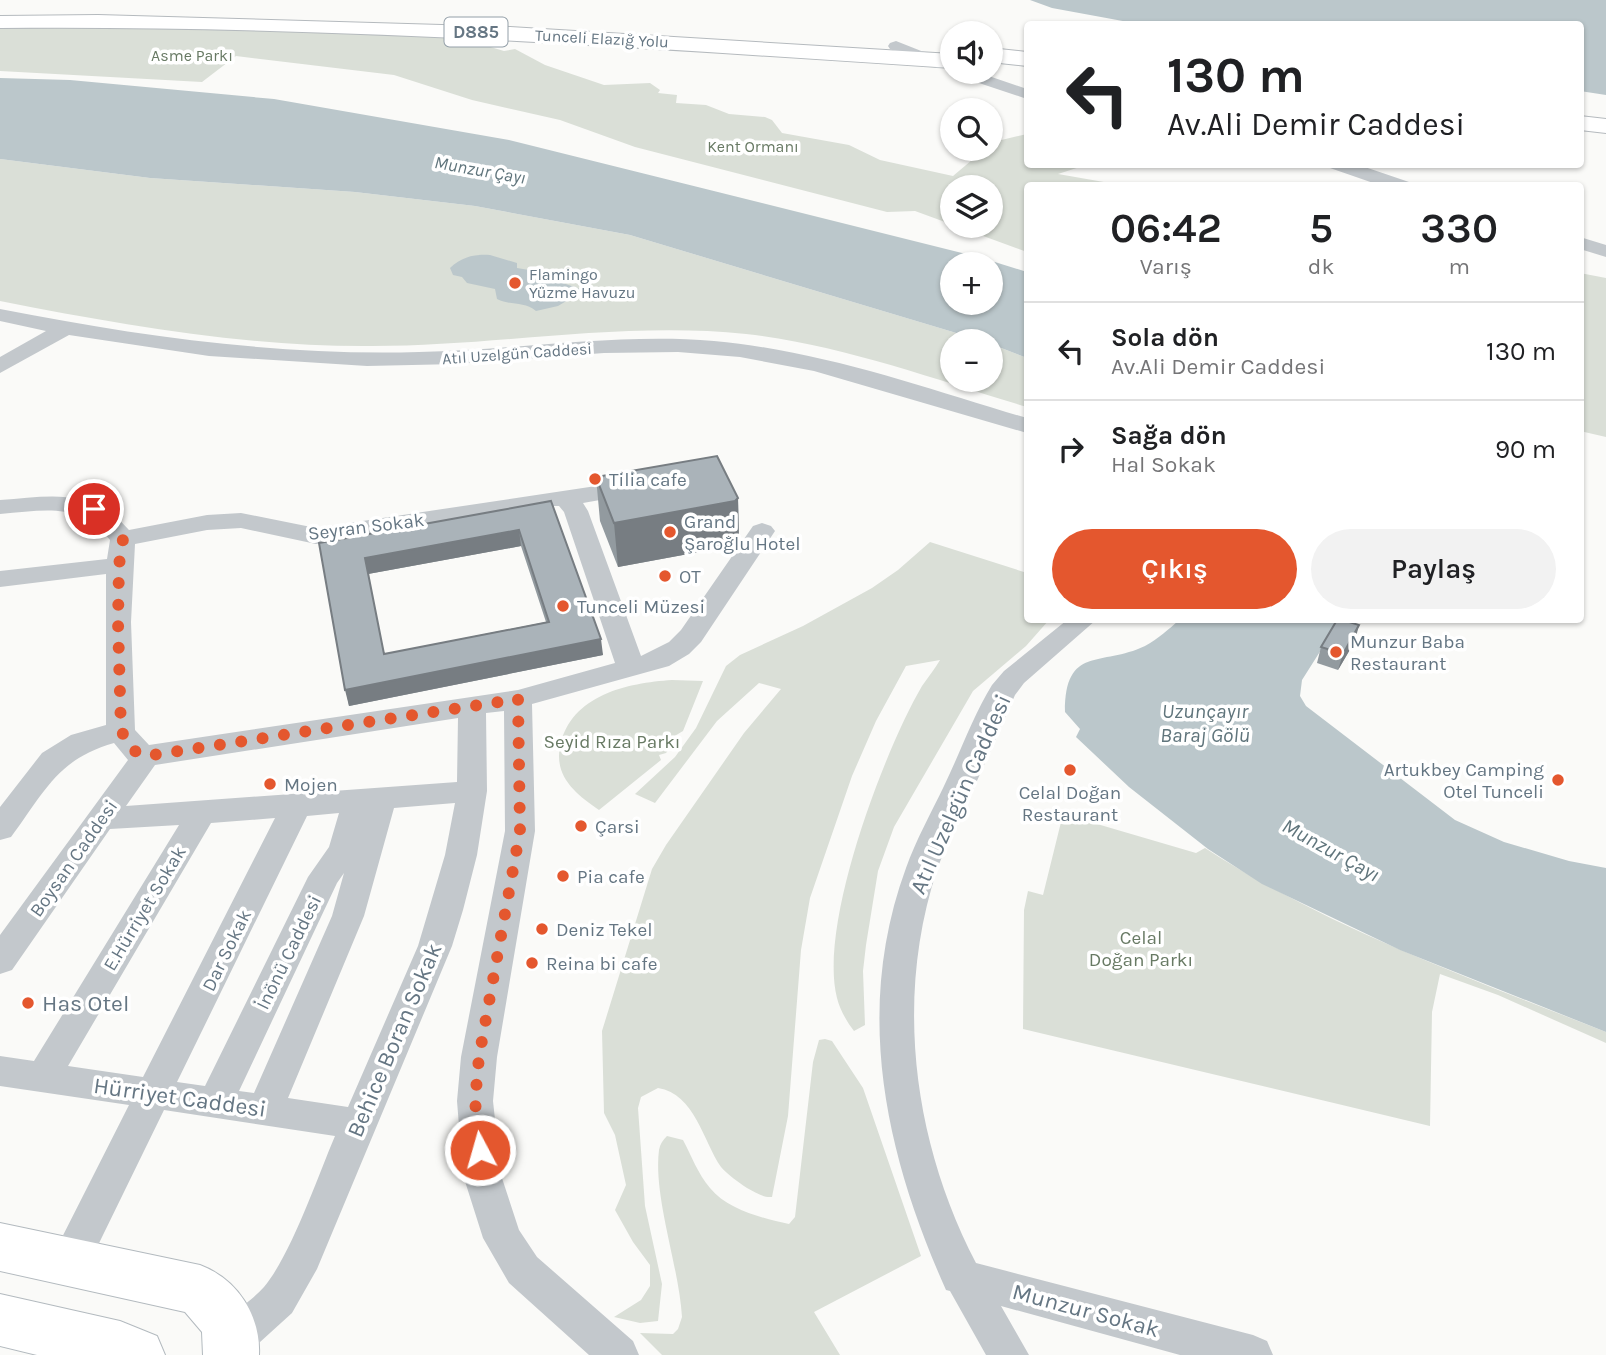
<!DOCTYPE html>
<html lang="tr">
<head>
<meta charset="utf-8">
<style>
	:root { --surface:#fff; --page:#f2f2f2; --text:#202124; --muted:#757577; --line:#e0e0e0; --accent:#e4572e }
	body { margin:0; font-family:Karla,sans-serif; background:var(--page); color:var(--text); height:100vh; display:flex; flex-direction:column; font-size:26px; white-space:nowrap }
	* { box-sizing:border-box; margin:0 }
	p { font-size:23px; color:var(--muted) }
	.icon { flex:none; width:38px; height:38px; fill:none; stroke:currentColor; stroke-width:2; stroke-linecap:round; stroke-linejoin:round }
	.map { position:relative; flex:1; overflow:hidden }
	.drawer { position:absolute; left:1024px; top:182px; width:560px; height:441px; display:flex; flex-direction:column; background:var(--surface); border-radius:7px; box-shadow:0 2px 5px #0004 }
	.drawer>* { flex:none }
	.guide { position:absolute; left:1024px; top:21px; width:560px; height:147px; border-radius:7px; box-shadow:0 2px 5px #0004; background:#fff; color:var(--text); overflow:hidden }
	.tools { position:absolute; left:940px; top:21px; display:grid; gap:14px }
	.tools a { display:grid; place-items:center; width:63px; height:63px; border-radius:50%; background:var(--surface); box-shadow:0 2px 5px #0004; font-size:35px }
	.pin { position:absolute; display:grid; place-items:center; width:60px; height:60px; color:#fff; margin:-30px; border:4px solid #fff; border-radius:50%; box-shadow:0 2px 7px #0007 }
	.me { position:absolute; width:77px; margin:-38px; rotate:354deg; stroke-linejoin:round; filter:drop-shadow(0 0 5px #0008) }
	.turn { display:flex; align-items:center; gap:24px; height:147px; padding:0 28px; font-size:32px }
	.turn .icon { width:91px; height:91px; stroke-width:2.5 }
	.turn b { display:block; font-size:49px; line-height:60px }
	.eta { display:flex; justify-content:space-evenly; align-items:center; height:119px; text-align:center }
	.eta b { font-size:42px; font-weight:600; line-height:49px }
	.action { display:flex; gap:14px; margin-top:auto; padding:14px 28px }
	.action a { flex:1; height:80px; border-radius:42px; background:var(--accent); color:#fff; font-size:28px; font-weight:600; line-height:80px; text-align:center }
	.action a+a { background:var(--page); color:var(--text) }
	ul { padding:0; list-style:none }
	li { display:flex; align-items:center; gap:21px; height:98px; padding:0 28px; border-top:2px solid var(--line) }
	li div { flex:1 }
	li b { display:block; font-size:26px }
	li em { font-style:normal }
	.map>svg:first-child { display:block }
	.green { fill:#dadfd7; fill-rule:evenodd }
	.water { fill:#bbc7cb; fill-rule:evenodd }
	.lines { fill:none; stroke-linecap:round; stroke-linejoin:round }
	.secondary-casing { stroke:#b3babf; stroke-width:2 }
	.primary-casing { stroke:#b5babe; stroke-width:2 }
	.street { fill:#c3c8cc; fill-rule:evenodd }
	.secondary { fill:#fff; fill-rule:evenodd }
	.primary { fill:#fff; fill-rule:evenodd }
	.wall { fill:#929a9f; fill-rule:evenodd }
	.shaded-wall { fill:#777d82 }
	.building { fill:#aab3b9; stroke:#777d82; stroke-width:2; fill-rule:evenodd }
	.route { stroke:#e4572e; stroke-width:12; stroke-dasharray:0 21.6 }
	.poi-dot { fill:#e4572e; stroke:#fff; stroke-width:2.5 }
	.labels { text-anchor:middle; stroke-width:7; stroke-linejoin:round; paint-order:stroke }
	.far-street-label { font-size:16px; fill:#657683; stroke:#fff }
	.far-park-label { font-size:16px; fill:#687a64; stroke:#fff }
	.far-poi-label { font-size:16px; fill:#657683; stroke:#fff; text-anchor:start }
	.shield { fill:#fff; stroke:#939fa8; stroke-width:2 }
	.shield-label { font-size:18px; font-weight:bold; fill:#657683 }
	.far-water-label { font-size:18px; font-style:italic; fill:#60757c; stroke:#fff }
	.poi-label { font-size:19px; fill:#657683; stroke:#fff; text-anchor:start }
	.street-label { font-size:19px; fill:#657683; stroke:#fff }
	.park-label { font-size:19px; fill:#687a64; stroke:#fff }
	.water-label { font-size:21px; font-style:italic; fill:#60757c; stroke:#fff }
	.near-street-label { font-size:23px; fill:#657683; stroke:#fff }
	.near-poi-label { font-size:23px; fill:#657683; stroke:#fff; text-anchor:start }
</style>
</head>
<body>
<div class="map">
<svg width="1606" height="1355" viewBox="0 0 1606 1355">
	<rect width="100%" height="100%" fill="#fafaf8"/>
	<!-- green -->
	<path class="green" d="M0,27L220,29L476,38L477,43L504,51L515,49L545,65L604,85L650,83L660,90L658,93L677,95L676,103L706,105L729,114L765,117L772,120L782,133L849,145L880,160L953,176L985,149H990L993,142L1027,134V164L1086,165L1058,174L1121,185L1027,186V252L915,211L887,212L635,147L560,120L472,100L394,75L236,56L202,82L0,71ZM952,187H990V226H952Z
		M0,159L150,178L355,192L475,206L630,235L983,341H952V380H990L991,344L1027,358V407C936,380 842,345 746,334C622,321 497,346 372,346C247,347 122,325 0,301Z
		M1580,273L1606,278V437L1580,431Z
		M930,542L1027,573V620H1049L1026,646L973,691L894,827L878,871L866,945L863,971L865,1025L854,1031C847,1022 840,1010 837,998C818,925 884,751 922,686C928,677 935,669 940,660L906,666L876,721L852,776L810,898L801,950L788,1116L772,1197C763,1198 755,1192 747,1188C738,1182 728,1175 721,1167C703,1141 695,1094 658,1088L641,1097L638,1108L645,1206L662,1284L658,1321L640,1323L614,1317L641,1300L650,1286V1265L633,1242L615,1210L626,1185L615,1135L604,1113L602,1031L652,869L666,845L744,733L781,689L759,683L717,721L655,803L635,794L675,757L696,728L726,666L740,655L803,626L872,588L898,570Z
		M672,680L703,681L683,731L673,737L676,741L666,753L659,755L661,760L599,810C576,794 554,777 560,746C571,695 627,683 672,680Z
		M1063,814L1196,853L1205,848C1328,928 1469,978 1606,1032V1043L1498,995L1440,974L1432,1012L1430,1126L1023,1029L1024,910L1028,891L1043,895Z
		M825,1039L832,1041L863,1088L921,1256L814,1312L840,1355H662L640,1333L673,1334L678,1329L682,1317C679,1266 653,1196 659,1150C660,1144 663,1140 667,1136L683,1140C691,1155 698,1174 710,1188C728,1210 762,1218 789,1224L795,1217L813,1062L819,1040Z"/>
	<!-- water -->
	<path class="water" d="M1030,0H1606V95L1580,91V24H1139L1052,8Z
		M0,78L70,80L274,99L509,140L982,258L1027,272V358L991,344L990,341H983L630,235L475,206L355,192L150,178L0,159ZM952,264H990V303H952Z
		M490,255L517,263V268L553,274L563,283L580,289L578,294L558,306L536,311C524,301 511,306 497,299L495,289L467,283L462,277L453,275L450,268C462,257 474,254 490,255Z
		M1179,620H1340L1302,680L1300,696L1306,706L1455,820L1504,842L1569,861L1606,868V1032L1400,950L1262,884L1208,849L1129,787L1076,737L1080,729L1065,712C1065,645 1101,667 1145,646C1158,639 1169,629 1179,620Z"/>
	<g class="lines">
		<defs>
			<path id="secondary" d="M0,1223L200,1265C237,1279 261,1315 259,1355H203L202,1332L185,1312L0,1271Z
				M0,1294L120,1321L157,1336L165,1355H37L0,1346Z"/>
			<path id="primary" d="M98,15L510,27L952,54V68C635,47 318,25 0,28V16Z
				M990,48L1027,52V66L990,62Z
				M1580,116L1606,119V133L1580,130Z"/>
		</defs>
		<!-- secondary casing -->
		<use href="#secondary" class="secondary-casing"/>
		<!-- primary casing -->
		<use href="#primary" class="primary-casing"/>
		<!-- street -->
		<path class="street" d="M896,41L949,62L951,65L949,68H937L890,49L888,46L890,43Z
			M953,72H977L1027,89V99L955,75Z
			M1327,164H1356L1409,182L1411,186H1382L1330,168Z
			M1580,237L1606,245V257L1580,249Z
			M0,309C138,336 278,356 419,352C518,350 616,333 714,341C814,350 911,383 1006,412L1027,418V433L814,371L740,357L678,352L604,353L457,364L367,366L209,356L69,335L0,373V357L46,331L0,321Z
			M636,480L645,482L648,487L645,492L583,503L588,511L641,656L669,642L681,630L753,526L762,523L771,526L775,531L701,642L689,654L669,666L532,704L535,831L497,1057L493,1101L501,1175L519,1230L537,1257L633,1341L639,1355H589L509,1283L483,1238L463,1175L457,1101L461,1057L505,831L504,711L486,713L487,791L477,855L463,910L452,946L317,1269L292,1313L247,1354H219L213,1340C223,1316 247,1306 264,1287C292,1253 317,1178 335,1136L164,1110L83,1276L69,1281L55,1276L49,1263L129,1105L0,1086V1056L34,1061L179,825L110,829L12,970L0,974V935L128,760L114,743C57,759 44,793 11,837L0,840V807L42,753L71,735L106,725V574L0,587V571L107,559L110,540C78,501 45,511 0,514V500C51,496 92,487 129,530L207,515L241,513L316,528ZM545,506H559L564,512L615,663L518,690L149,745L135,730L131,622L135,544L207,530L241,528L316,544ZM458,718L457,782L126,806L155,765ZM455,803L445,855L418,946L348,1107L288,1098L364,916L394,808ZM339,813L329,847L308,877L205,1086L177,1082L307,816ZM275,818L143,1077L68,1066L211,823ZM344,873L332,916L254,1093L239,1091L337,883Z
			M1067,620H1096L1024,683L1015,695C997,736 979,776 961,817C953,835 943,852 937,870C894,1000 914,1144 976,1263L1253,1335L1267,1341L1273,1355H1180L1001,1306L1029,1355H986L950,1291L946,1290C886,1156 853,1012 906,868C916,840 931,813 944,786C960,753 973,716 992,685L1004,671Z"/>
		<!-- secondary -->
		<use href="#secondary" class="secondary"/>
		<!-- primary -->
		<use href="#primary" class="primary"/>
	</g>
	<!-- wall -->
	<path class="wall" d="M596,477L738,498L739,542L737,545L618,567L600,521Z
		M551,501L603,655L349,706L319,543ZM521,546L546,622L384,654L368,574Z
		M1355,641L1338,670L1317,663L1321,647Z"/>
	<!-- shaded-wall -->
	<path class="shaded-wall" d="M738,498L739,542L737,545L618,567L614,523Z
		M519,530L521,546L368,574L365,558Z
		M1359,625L1355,641L1338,670L1343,654Z
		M601,639L603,655L349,706L345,690Z"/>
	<!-- building -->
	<path class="building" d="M717,456L738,498L735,501L614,523L596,477Z
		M551,501L601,639L345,690L319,543ZM519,530L549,622L384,654L365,558Z
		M1337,620H1343L1359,625L1343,654L1321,647Z"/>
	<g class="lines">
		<!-- route -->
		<path class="route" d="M94,509L111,523L123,539L119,565L118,622L121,731L135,751L146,756L518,699L520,831L479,1057L475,1101L480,1150"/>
	</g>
	<!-- markers -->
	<g class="poi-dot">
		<circle cx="515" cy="283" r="7"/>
		<circle cx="595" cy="479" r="7"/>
		<circle cx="670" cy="532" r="7"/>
		<circle cx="665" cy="576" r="7"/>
		<circle cx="563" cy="606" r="7"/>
		<circle cx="1336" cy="652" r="7"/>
		<circle cx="1070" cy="770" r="7"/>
		<circle cx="1558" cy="780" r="7"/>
		<circle cx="270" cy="784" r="7"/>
		<circle cx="581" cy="826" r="7"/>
		<circle cx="563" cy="876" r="7"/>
		<circle cx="542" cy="929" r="7"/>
		<circle cx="532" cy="963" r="7"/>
		<circle cx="28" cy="1003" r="7"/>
	</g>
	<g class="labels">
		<!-- far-street labels -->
		<g class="far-street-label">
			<text transform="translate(602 38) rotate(3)" y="6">Tunceli Elazığ Yolu</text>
			<text transform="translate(517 353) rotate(-4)" y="6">Atıl Uzelgün Caddesi</text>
		</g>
		<!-- far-park labels -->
		<g class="far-park-label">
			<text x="192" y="61">Asme Parkı</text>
			<text x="753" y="152">Kent Ormanı</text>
		</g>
		<!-- far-poi labels -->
		<g class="far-poi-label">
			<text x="529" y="280">Flamingo<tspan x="529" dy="18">Yüzme Havuzu</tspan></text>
		</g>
		<!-- shield labels -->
		<rect class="shield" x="444.5" y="17.5" width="63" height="29" rx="5"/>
		<g class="shield-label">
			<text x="476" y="38">D885</text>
		</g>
		<!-- far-water labels -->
		<g class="far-water-label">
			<text transform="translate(480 170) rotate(10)" y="6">Munzur Çayı</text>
		</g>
		<!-- poi labels -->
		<g class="poi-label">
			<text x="609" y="486">Tilia cafe</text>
			<text x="684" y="528">Grand<tspan x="684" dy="22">Şaroğlu Hotel</tspan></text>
			<text x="679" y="583">OT</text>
			<text x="577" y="613">Tunceli Müzesi</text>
			<text x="1350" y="648">Munzur Baba<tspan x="1350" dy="22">Restaurant</tspan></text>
			<text x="1544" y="776" text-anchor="end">Artukbey Camping<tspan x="1544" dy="22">Otel Tunceli</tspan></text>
			<text x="284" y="791">Mojen</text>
			<text x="1070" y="799" text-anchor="middle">Celal Doğan<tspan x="1070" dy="22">Restaurant</tspan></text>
			<text x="595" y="833">Çarsi</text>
			<text x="577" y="883">Pia cafe</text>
			<text x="556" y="936">Deniz Tekel</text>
			<text x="546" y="970">Reina bi cafe</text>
		</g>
		<!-- street labels -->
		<g class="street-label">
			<text transform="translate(366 526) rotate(-7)" y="7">Seyran Sokak</text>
			<text transform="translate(73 858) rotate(-55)" y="7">Boysan Caddesi</text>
			<text transform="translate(144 908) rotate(-59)" y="7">E.Hürriyet Sokak</text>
			<text transform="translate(226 950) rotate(-64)" y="7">Dar Sokak</text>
			<text transform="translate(288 952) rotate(-64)" y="7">İnönü Caddesi</text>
		</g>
		<!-- park labels -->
		<g class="park-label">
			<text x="612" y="748">Seyid Rıza Parkı</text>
			<text x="1141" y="944">Celal<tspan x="1141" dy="22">Doğan Parkı</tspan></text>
		</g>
		<!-- water labels -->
		<g class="water-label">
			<text x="1205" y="718">Uzunçayır<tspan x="1205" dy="24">Baraj Gölü</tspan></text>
			<text transform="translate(1331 850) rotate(29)" y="7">Munzur Çayı</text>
		</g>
		<!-- near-street labels -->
		<g class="near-street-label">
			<text transform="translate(960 794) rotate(-66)" y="8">Atıl Uzelgün Caddesi</text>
			<text transform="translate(394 1040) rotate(-67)" y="8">Behice Boran Sokak</text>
			<text transform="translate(180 1097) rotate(8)" y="8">Hürriyet Caddesi</text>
			<text transform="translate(1086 1310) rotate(15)" y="8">Munzur Sokak</text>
		</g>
		<!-- near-poi labels -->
		<g class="near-poi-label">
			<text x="42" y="1011">Has Otel</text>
		</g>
	</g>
</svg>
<div class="tools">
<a><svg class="icon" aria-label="sound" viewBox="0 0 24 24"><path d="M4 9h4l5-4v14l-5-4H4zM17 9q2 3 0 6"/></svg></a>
<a><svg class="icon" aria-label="search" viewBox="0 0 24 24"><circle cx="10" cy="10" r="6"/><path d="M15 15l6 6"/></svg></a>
<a><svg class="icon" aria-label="layers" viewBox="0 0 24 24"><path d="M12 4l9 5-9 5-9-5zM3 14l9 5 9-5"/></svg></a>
<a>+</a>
<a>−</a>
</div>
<div class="pin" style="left:94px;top:509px;background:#d93025"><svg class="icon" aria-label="arrive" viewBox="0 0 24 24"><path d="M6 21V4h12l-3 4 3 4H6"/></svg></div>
<svg class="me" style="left:480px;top:1150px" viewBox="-20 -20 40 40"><circle r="17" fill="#e4572e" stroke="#fff" stroke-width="3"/><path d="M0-11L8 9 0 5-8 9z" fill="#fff"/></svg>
<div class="guide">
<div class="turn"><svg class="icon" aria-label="left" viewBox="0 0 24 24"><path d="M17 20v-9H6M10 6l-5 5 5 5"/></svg><div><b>130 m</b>Av.Ali Demir Caddesi</div></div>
</div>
<section class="drawer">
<div class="eta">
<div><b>06:42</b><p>Varış</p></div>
<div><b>5</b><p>dk</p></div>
<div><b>330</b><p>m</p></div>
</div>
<ul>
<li><svg class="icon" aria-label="left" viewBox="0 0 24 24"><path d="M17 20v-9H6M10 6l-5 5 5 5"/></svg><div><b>Sola dön</b><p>Av.Ali Demir Caddesi</p></div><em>130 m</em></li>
<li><svg class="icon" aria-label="right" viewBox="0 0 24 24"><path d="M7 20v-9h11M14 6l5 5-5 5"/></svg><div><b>Sağa dön</b><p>Hal Sokak</p></div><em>90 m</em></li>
</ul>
<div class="action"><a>Çıkış</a><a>Paylaş</a></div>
</section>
</div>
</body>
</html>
